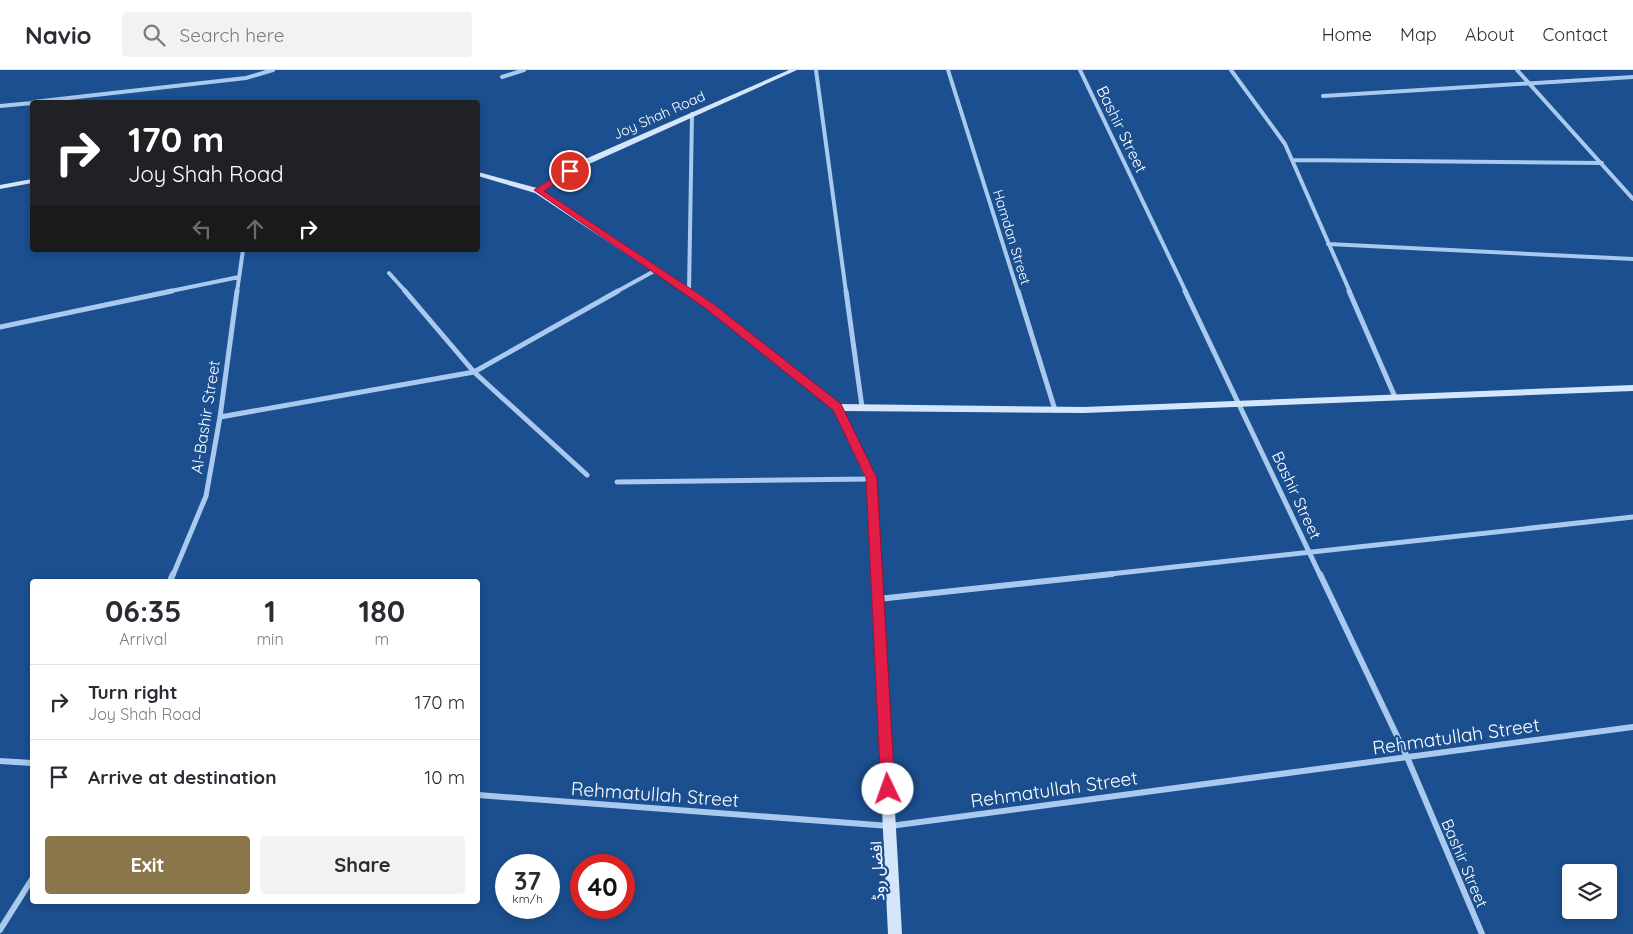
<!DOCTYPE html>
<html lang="en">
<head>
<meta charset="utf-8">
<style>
	:root { --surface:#fff; --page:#f2f2f3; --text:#2b2b33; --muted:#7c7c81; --line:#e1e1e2; --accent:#8a764a }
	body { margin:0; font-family:Quicksand,Vazirmatn,sans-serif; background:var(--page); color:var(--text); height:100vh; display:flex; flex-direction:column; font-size:19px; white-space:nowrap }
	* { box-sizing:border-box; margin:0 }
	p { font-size:16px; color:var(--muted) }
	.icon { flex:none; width:28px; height:28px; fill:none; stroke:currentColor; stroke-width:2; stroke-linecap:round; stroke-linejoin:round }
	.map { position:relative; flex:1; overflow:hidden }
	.drawer { position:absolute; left:30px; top:509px; width:450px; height:325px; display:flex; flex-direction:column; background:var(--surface); border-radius:5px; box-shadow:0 2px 8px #0003 }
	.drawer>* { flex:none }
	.guide { position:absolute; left:30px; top:30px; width:450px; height:152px; border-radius:5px; box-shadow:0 2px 8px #0003; background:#202124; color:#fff; overflow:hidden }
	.tools { position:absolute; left:1562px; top:794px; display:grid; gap:10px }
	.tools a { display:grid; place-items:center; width:55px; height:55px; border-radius:5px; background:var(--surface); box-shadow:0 2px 8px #0003; font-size:25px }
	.speed { position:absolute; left:495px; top:784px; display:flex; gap:10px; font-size:25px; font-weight:700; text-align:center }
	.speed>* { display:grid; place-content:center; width:65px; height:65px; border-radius:50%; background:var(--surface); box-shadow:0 2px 8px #0003; line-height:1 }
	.speed small { font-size:12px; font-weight:400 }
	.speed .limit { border:8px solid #d22; background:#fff; color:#111 }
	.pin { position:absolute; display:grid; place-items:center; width:42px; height:42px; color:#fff; margin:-21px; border:2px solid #fff; border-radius:50%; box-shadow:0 1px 5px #0007 }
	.me { position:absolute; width:55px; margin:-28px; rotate:357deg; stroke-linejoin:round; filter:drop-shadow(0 0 4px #0008) }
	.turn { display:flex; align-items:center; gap:18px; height:105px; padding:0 15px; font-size:22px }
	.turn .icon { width:65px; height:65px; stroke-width:2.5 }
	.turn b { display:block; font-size:35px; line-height:42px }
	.lanes { display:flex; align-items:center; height:48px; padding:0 15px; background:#0003; justify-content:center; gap:25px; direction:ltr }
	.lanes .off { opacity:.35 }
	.eta { display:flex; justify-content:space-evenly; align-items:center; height:85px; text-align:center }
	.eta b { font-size:30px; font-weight:800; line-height:35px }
	.primary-button { display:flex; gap:10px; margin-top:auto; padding:10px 15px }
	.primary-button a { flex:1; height:58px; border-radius:5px; background:var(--accent); color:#fff; font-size:20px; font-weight:800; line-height:58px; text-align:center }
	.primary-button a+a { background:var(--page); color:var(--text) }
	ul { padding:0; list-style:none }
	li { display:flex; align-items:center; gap:15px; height:75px; padding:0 15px; border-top:1px solid var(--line) }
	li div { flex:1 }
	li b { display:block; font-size:19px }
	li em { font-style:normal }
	header { display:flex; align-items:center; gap:30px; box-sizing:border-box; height:70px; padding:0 25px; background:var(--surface); border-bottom:1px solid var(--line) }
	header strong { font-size:24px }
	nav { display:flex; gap:28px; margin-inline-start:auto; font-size:18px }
	.search { width:350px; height:45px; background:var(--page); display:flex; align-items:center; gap:12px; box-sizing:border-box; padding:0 18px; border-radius:5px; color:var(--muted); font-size:19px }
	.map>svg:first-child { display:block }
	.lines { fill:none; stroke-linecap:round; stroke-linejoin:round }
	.street-far2 { stroke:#a9c9ee; stroke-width:4 }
	.street-far1 { stroke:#a9c9ee; stroke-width:5 }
	.street { stroke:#a9c9ee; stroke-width:6 }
	.secondary { fill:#d6e6fa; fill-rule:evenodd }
	.route { fill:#e11d48; stroke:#92132f }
	.labels { text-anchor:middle; stroke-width:4.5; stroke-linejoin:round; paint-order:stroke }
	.far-street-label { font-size:14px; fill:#fff; stroke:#1b4f8f }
	.street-label { font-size:16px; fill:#fff; stroke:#1b4f8f }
	.near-street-label { font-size:19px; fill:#fff; stroke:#1b4f8f }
</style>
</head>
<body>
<header>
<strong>Navio</strong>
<div class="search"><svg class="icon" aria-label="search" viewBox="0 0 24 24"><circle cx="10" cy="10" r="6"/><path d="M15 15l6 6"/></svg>Search here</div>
<nav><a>Home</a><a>Map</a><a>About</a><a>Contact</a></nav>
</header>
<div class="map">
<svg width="1633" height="864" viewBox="0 0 1633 864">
	<rect width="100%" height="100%" fill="#1b4f8f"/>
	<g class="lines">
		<!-- street-far2 -->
		<path class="street-far2" d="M816,0L846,222
			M948,0L1018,222
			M1080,0L1186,222
			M1231,0L1285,74L1350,222
			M1517,0L1633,129
			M502,7L524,0
			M1323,26L1633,7
			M33,32L246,8L273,0
			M0,36L32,33
			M1292,90L1602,93
			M1328,174L1633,189
			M389,203L406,222
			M166,222L239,207
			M237,222L243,180
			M616,222L656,200
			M689,222L692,44"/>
		<!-- street-far1 -->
		<path class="street-far1" d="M405,221L474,302L618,221
			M846,221L862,337
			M1018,221L1055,340
			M1185,221L1320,505
			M1349,221L1395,327
			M0,257L172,221
			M220,347L474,302L587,405
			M617,412L871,409
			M173,505L206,426L220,347L237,221
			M1101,505L1633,447"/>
		<!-- street -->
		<path class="street" d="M1320,504L1407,687L1482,864
			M170,511L173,504
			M878,529L1112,504
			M0,691L32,693
			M478,725L890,756L1633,657
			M0,860L32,809"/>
		<!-- secondary -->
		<path class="secondary" d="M789,0H797L589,94L543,121L712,233L839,334L1084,337L1633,315V321L1084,343L843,341L876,409L902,864H888L866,409L833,339L706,237L535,123L478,106V102L537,118L583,90Z
			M32,109V113L0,119V115Z"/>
	</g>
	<!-- route -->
	<path class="route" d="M567,99L574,101L544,121L712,233L841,334L877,408L895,719L893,724L888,726L883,724L881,719L866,408L833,340L705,238L534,120Z"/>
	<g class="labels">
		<!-- far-street labels -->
		<g class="far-street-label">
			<text transform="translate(659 45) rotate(-24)" y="5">Joy Shah Road</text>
			<text transform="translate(1012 167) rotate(73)" y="5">Hamdan Street</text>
		</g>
		<!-- street labels -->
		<g class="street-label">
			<text transform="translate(1122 59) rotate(64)" y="6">Bashir Street</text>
			<text transform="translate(205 347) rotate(-81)" y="6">Al-Bashir Street</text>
			<text transform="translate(1297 425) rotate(65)" y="6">Bashir Street</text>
			<text transform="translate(1465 793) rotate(67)" y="6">Bashir Street</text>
			<text transform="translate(877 801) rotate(-93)" y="6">افضل روڈ</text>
		</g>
		<!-- near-street labels -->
		<g class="near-street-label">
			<text transform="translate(1456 666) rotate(-8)" y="7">Rehmatullah Street</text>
			<text transform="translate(1054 719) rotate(-8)" y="7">Rehmatullah Street</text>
			<text transform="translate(655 724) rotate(4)" y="7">Rehmatullah Street</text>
		</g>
	</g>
</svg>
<div class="tools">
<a><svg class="icon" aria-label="layers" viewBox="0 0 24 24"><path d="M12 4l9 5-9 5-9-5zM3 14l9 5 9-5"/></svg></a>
</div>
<div class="speed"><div>37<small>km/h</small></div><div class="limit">40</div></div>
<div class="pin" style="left:570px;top:101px;background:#d93025"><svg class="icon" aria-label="arrive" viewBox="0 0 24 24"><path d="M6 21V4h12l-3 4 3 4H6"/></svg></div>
<svg class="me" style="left:888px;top:719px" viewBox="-20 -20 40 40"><circle r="19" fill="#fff"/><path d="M0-13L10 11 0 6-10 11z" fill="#e11d48"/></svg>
<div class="guide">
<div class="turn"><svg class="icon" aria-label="right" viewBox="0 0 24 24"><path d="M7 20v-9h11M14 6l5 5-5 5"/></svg><div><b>170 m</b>Joy Shah Road</div></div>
<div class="lanes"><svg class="icon off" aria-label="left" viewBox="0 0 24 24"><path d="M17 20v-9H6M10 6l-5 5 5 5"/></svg><svg class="icon off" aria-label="ahead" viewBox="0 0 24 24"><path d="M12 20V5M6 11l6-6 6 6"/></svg><svg class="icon" aria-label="right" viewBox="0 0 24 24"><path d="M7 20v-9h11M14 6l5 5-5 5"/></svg></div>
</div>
<section class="drawer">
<div class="eta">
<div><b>06:35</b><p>Arrival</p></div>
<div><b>1</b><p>min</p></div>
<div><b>180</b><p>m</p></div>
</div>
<ul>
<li><svg class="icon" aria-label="right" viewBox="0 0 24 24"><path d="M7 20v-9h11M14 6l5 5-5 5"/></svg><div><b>Turn right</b><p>Joy Shah Road</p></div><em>170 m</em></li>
<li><svg class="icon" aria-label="arrive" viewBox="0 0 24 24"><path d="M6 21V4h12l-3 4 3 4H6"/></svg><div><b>Arrive at destination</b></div><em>10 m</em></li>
</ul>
<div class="primary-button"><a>Exit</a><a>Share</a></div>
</section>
</div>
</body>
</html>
